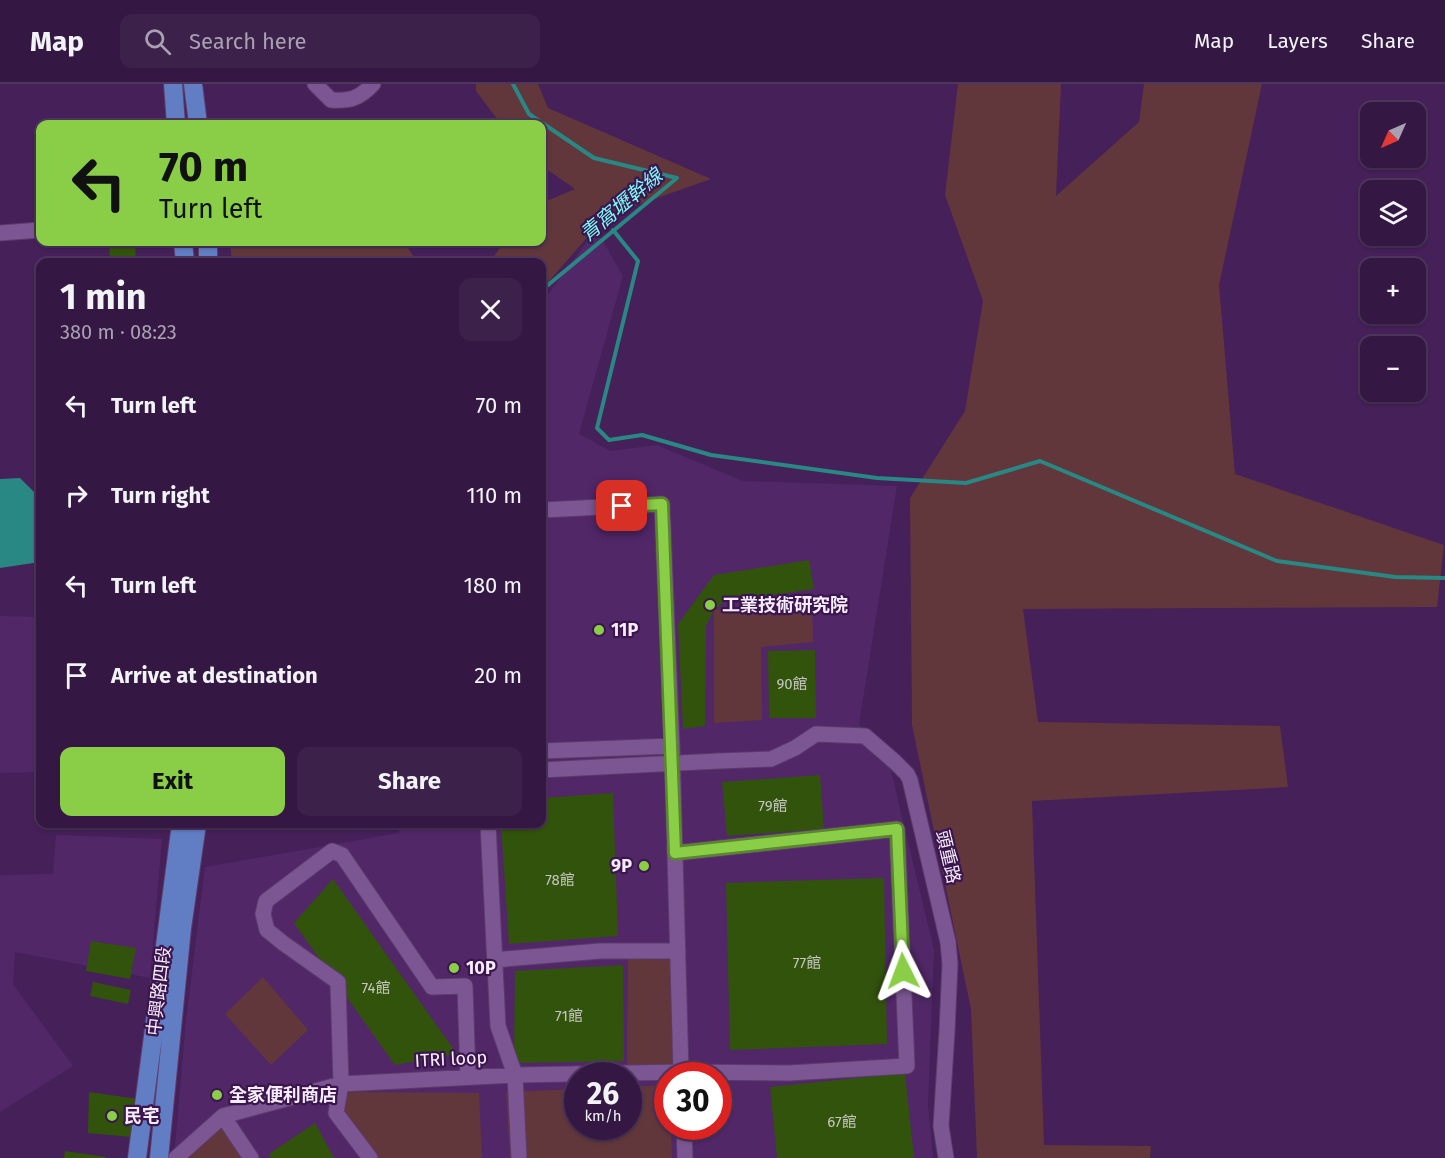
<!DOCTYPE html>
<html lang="en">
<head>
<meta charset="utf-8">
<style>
	:root { --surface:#341843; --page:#3c214a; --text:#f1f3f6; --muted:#a9a0b2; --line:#4e375c; --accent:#8ace47 }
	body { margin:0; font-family:"Fira Sans","Noto Sans TC",sans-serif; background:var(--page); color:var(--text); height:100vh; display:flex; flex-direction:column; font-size:22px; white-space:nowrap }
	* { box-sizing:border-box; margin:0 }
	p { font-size:20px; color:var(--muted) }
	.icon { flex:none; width:33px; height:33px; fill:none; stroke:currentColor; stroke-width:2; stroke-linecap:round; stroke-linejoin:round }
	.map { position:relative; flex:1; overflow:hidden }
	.side { position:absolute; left:36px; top:174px; width:510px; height:570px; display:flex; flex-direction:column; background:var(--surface); border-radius:12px; box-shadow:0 2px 4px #0004,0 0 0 2px var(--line) }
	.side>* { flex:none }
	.guide { position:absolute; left:36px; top:36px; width:510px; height:126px; border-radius:12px; box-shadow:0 2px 4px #0004,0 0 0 2px var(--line); background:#8ace47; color:#111; overflow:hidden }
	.needle { width:39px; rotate:225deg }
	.controls { position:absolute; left:1360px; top:18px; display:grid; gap:12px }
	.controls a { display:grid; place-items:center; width:66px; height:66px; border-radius:12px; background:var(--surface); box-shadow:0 2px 4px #0004,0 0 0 2px var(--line); font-size:30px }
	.speed { position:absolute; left:564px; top:978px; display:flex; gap:12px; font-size:30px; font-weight:700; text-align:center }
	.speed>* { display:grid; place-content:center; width:78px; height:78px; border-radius:50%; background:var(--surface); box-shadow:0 2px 4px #0004,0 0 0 2px var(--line); line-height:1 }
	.speed small { font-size:15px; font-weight:400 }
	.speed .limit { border:9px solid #d22; background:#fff; color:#111 }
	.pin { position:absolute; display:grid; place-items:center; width:51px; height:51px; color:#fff; margin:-26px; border-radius:12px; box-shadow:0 3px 9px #0006 }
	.me { position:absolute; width:66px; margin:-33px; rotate:357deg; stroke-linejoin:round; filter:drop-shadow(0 0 4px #0008) }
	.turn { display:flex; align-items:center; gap:21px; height:126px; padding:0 24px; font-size:27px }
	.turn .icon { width:78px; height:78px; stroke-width:2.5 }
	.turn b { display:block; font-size:42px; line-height:51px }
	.round { display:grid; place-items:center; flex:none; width:63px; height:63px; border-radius:12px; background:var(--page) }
	.headline { display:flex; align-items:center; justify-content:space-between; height:102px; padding:0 24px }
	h1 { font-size:36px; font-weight:700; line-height:45px }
	.cta { display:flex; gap:12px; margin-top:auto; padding:12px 24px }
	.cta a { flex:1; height:69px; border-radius:12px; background:var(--accent); color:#111; font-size:24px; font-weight:700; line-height:69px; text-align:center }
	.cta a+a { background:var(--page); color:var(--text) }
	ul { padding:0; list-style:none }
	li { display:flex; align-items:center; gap:18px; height:90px; padding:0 24px }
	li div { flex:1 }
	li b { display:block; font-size:22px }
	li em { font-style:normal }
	header { display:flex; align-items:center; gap:36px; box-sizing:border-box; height:84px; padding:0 30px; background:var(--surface); border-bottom:2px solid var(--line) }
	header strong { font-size:28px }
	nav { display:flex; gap:33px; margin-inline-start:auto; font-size:21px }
	.search { width:420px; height:54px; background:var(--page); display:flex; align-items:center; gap:15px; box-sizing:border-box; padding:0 21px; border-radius:12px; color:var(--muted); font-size:22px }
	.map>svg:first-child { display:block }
	.built { fill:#512768; fill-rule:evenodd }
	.green { fill:#61373c }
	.water { fill:#298784 }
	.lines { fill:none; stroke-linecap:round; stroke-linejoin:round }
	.stream { stroke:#298784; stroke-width:4 }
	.building { fill:#32530c }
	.minor-casing { stroke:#5c3c6b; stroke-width:17 }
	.major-casing { stroke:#5c3c6b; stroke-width:20 }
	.minor { stroke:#7c5693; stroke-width:15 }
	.major { stroke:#617dc4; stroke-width:18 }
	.minor-bridge-casing { stroke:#5c3c6b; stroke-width:17; stroke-linecap:butt }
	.minor-bridge { stroke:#7c5693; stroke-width:15 }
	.route-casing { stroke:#5a862e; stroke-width:15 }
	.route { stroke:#8ace47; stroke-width:10 }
	.poi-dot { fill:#8ace47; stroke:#3b154e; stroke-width:2 }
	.labels { text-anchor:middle; stroke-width:4.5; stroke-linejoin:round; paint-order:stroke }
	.number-label { font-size:15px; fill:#c5c6bf }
	.poi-label { font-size:18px; font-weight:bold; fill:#f6edfb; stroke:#3b154e; text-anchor:start }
	.street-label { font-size:18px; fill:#f6edfb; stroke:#3b154e }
	.water-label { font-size:20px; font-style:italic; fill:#7afcf7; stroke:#3b154e }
</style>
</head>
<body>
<header>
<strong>Map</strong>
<div class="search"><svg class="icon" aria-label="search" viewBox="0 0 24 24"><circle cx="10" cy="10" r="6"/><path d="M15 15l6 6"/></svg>Search here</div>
<nav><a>Map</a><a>Layers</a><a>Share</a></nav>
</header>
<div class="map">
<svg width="1445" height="1074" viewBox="0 0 1445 1074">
	<rect width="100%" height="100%" fill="#452059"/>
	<!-- built -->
	<path class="built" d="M596,145L623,192L579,350L611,367L657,361L743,397L897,402L859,640L888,674L934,866L928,1021L933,1074H174L186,936L205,783L399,749V740H542V219ZM578,992H628V1042H578ZM668,992H718V1042H668Z
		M0,532L40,533V740H167L38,743L39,688L0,689Z
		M56,751L162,755L150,894L15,868L13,900L73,982L0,1028V791L53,790Z"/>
	<!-- green -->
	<path class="green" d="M476,0H538L548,24L711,95L606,132L542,205V178H490L504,158H542V119L575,105L542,82V40H501L476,7Z
		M958,0H1061L1056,112L1139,38L1144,0H1262L1219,201L1235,390L1444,461L1437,523L1023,525L1038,638L1280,642L1288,703L1032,717L1044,1061L1151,1062L1150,1074H977L971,925L912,641L910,414L965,327L983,217L945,111Z
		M230,158H404L417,178H232Z
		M812,513L813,558L761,563L762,636L714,639V526Z
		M628,875L672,876L676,980L627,981Z
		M263,893L308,946L271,981L225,930Z
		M667,1001L668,1042L671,1043L672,1074H510L506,1008L577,1005L578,1042H628L629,1003Z
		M335,1008L479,1009L482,1074H364Z
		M221,1034L241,1074H181Z"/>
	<!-- water -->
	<path class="water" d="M20,394L40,414V478L0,484V395Z"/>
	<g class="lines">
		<!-- stream -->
		<path class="stream" d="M513,0L529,30L594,74L677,94L542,206
			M613,146L638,177L597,344L609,356L642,351L711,371L877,394L966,399L1040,377L1277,477L1395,493L1445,494"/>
	</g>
	<!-- building -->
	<path class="building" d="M109,158H135L136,178H110Z
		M809,476L814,505L724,518L714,526L706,542L705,642L683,645L678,540L714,491Z
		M815,566L816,634H769L768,567Z
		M820,691L824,745L727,752L722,698Z
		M613,709L618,852L509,860L501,740H542V714Z
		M884,794L887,960L730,966L726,799Z
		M333,795L457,970L395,981L294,839Z
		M91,857L136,864L130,895L86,887Z
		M623,881L624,977L514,979L515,887Z
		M93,898L131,906L128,920L90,912Z
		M905,989L914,1074H777L770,1003Z
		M89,1008L138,1015L131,1053L88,1049Z
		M315,1039L334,1074H271L269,1070Z
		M65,1067L106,1073V1074H64Z"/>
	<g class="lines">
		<defs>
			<path id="minor" d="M315,0L331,16C350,17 359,15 373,0
				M0,149L40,146
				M542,426L662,420L672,662L681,988L789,989L907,982L897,745L675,769
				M542,667L672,662
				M719,677L771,675L795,664L816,650L865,652L895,678L907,690L910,696L948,858L950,880L947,947L941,1042L946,1074
				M542,686L599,683
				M488,740L498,942L515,991L519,1074
				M494,876L600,867H678
				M223,1032L251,1074
				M684,1042L685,1074
				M176,1074L223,1032L341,1000L515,991L681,988L682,992
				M370,1074L336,1029L341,1000L338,898L283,859L267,846L263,830L266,817L332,767L342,771L432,903L465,902L468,993"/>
			<path id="major" d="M173,0L176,40
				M193,0L198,40
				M183,158L185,178
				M208,158V178
				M137,1074L181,740
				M159,1074L182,844L197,740"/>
		</defs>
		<!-- minor casing -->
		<use href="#minor" class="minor-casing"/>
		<!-- major casing -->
		<use href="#major" class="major-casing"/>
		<!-- minor -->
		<use href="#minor" class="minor"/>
		<!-- major -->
		<use href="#major" class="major"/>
		<defs>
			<path id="minor-bridge" d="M599,683L719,677"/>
		</defs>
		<!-- minor-bridge casing -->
		<use href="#minor-bridge" class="minor-bridge-casing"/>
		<!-- minor-bridge -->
		<use href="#minor-bridge" class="minor-bridge"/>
	</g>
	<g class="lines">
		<defs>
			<path id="route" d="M622,422L662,420L675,769L897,745L903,887"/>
		</defs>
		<!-- route casing -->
		<use href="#route" class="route-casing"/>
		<!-- route -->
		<use href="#route" class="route"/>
	</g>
	<!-- markers -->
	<g class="poi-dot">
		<circle cx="710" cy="521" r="6"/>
		<circle cx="599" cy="546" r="6"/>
		<circle cx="644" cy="782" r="6"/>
		<circle cx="454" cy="884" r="6"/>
		<circle cx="217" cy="1011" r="6"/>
		<circle cx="112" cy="1032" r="6"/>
	</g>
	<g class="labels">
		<!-- number labels -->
		<g class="number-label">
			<text x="792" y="605">90館</text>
			<text x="773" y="727">79館</text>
			<text x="560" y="801">78館</text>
			<text x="807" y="884">77館</text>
			<text x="376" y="909">74館</text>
			<text x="569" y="937">71館</text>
			<text x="842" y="1043">67館</text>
		</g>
		<!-- poi labels -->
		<g class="poi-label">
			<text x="722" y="527">工業技術研究院</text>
			<text x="611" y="552">11P</text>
			<text x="632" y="788" text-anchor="end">9P</text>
			<text x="466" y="890">10P</text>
			<text x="229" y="1017">全家便利商店</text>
			<text x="124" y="1038">民宅</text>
		</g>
		<!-- street labels -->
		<g class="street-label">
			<text transform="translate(948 773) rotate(77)" y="6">頭重路</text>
			<text transform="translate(159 907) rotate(-83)" y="6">中興路四段</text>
			<text transform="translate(451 975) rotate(-3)" y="6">ITRI loop</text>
		</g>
		<!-- water labels -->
		<g class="water-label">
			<text transform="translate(621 121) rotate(-40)" y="7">青窩壢幹線</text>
		</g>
	</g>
</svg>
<div class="controls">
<a><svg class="needle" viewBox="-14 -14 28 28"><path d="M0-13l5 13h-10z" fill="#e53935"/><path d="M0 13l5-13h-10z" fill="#a9a0b2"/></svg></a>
<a><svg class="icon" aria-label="layers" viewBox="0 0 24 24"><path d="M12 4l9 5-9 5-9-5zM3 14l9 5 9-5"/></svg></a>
<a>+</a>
<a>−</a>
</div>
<div class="speed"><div>26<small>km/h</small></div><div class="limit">30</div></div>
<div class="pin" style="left:622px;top:422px;background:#d93025"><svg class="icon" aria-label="arrive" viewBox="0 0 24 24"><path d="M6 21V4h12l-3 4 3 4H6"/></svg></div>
<svg class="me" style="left:903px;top:887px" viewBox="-20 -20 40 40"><path d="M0-17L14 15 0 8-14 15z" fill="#8ace47" stroke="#fff" stroke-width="4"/></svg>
<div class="guide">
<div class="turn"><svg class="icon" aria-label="left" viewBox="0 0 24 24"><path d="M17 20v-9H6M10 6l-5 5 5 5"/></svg><div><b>70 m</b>Turn left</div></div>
</div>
<section class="side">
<div class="headline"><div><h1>1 min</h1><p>380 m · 08:23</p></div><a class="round"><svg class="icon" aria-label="close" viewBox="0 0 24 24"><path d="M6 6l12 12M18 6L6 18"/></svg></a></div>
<ul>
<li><svg class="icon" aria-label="left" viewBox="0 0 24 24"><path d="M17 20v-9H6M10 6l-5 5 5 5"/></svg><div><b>Turn left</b></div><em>70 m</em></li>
<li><svg class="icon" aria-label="right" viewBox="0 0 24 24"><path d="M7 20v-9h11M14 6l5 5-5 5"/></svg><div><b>Turn right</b></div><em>110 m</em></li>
<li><svg class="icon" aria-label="left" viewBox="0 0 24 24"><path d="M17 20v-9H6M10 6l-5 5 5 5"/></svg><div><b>Turn left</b></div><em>180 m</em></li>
<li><svg class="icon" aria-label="arrive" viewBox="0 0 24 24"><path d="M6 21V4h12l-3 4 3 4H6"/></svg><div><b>Arrive at destination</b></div><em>20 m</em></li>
</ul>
<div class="cta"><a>Exit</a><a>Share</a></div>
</section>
</div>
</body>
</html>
